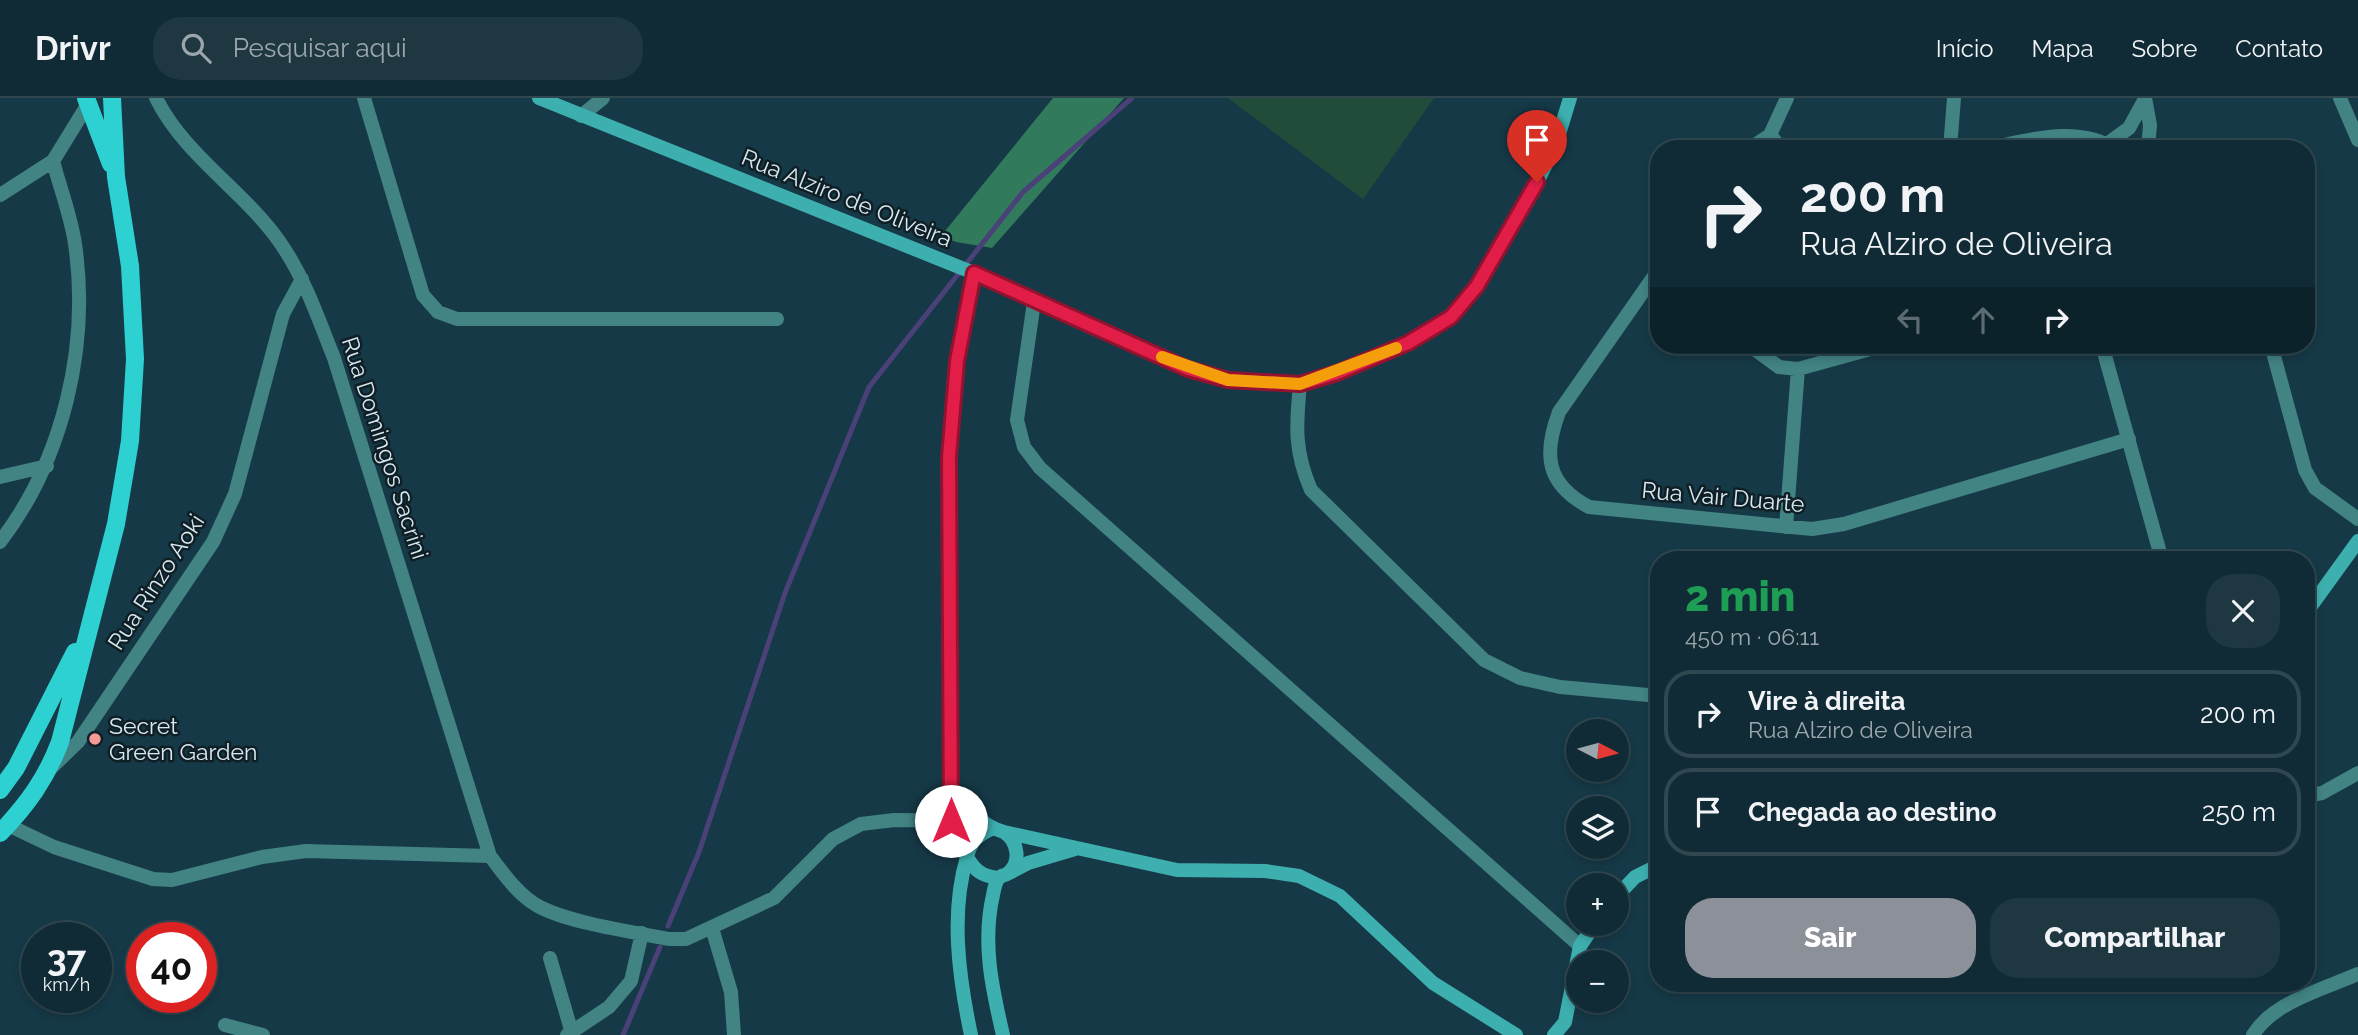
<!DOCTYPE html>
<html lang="pt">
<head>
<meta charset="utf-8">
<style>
	:root { --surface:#102b35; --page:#1e3741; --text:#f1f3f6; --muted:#9ca7ad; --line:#304750; --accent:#8c9099 }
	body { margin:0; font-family:Raleway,sans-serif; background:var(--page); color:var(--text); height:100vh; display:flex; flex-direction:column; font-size:26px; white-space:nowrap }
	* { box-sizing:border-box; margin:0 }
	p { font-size:23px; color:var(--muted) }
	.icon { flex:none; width:38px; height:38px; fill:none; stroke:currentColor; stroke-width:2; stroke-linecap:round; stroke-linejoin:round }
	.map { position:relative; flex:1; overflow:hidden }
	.sheet { position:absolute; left:1650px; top:453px; width:665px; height:441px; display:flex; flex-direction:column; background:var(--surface); border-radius:28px; box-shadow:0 4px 10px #0003,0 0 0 2px var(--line) }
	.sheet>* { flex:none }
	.guide { position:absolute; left:1650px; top:42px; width:665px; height:214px; border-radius:28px; box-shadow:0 4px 10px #0003,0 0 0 2px var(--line); background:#102b35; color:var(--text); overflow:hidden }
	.needle { width:46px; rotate:96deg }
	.fabs { position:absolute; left:1566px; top:621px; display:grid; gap:14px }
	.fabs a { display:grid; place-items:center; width:63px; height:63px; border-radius:50%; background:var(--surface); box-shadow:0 4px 10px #0003,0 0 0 2px var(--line); font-size:35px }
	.speed { position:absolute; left:21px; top:824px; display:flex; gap:14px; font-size:35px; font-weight:700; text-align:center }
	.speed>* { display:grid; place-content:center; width:91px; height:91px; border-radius:50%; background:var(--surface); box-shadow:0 4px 10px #0003,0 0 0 2px var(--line); line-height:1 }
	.speed small { font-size:18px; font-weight:400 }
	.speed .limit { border:10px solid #d22; background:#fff; color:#111 }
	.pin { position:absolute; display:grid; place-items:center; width:60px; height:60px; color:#fff; margin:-72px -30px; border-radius:50% 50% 50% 0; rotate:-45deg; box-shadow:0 0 7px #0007 }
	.pin .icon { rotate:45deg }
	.me { position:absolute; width:77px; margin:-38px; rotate:0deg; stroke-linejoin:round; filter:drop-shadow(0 0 5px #0008) }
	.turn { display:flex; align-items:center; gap:24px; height:147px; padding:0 35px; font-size:32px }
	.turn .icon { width:91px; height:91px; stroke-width:2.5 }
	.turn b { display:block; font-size:49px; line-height:60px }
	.lanes { display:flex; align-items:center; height:66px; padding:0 35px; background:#0003; justify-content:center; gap:35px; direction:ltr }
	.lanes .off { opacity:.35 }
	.round { display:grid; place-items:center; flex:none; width:74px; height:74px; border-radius:28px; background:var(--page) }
	.headline { display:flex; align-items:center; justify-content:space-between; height:119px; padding:0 35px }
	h1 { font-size:42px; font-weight:800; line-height:52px; color:#1e9e55 }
	.primary-button { display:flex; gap:14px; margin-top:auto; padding:14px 35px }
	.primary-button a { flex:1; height:80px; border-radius:28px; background:var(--accent); color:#fff; font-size:28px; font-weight:800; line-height:80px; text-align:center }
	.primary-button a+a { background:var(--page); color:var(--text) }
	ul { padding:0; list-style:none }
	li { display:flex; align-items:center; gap:21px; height:88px; margin:0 14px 10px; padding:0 21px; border:4px solid var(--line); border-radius:28px }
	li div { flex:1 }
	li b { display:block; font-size:26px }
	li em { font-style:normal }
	header { display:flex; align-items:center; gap:42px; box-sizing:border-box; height:98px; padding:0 35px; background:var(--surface); border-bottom:2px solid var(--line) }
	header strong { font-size:33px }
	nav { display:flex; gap:38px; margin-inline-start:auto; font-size:24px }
	.search { width:490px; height:63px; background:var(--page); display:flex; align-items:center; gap:18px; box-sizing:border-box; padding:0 24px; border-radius:28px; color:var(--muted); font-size:26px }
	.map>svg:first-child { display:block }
	.green { fill:#224c3a }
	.forest { fill:#317a5c }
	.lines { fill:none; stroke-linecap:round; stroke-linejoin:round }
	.stream { stroke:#494177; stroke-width:5 }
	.street { stroke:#428383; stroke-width:14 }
	.secondary { stroke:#3dafaf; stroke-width:14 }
	.primary { stroke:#2ed1d1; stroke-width:18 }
	.route-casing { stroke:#92132f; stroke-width:18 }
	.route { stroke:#e11d48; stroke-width:12 }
	.slow { stroke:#f59e0b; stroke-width:12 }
	.poi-dot { fill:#f59b97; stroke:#101e25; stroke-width:2.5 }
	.labels { text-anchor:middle; stroke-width:5; stroke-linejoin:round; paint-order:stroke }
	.street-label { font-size:23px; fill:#d6e9f1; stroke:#101e25 }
	.poi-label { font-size:23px; fill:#d6e9f1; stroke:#101e25; text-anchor:start }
</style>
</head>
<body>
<header>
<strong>Drivr</strong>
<div class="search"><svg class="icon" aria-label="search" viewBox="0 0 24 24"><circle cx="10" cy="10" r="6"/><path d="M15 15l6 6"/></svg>Pesquisar aqui</div>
<nav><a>Início</a><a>Mapa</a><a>Sobre</a><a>Contato</a></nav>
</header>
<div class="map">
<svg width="2358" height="937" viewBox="0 0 2358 937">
	<rect width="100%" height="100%" fill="#163947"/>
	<!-- green -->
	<path class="green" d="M1228,0H1434L1363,101Z"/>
	<!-- forest -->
	<path class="forest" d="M1053,0H1124L992,150L956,144L941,138Z"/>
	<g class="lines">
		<!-- stream -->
		<path class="stream" d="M668,828L699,754L785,495L869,289L1023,94L1132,0
			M623,937L660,849"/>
		<!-- street -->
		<path class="street" d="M156,0C184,57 243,92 279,143C304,178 318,220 334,260L490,758C504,776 518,797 538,808C569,825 633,834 669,841H686L774,800L833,741L861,726L894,722L983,723
			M364,0L423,197L438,214L457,221H777
			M2145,0L2150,27L2148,51
			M2340,0L2358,42
			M581,18L603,0
			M1770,37L1782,51
			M2107,46L2129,30L2145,1
			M1749,51L1770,37L1787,0
			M1950,51L1954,0
			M1985,51C2027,43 2076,26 2115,51
			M0,97L53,63L88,6
			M1659,171L1559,314C1543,357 1546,386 1589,409L1812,431L1844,426L2129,341
			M1034,204L1017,322L1024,349L1040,370L1580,848
			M1749,247L1779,269L1798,271L1885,247
			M2102,247L2162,462
			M2271,247L2305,372L2315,390L2358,421
			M1300,286C1296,327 1294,353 1311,392L1484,562L1520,580L1560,589L1659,598
			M0,379L47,368
			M1786,429L1798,271
			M0,444C63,362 90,248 75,146C71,118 60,90 53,63
			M50,671L78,644L213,444L235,396L283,216L302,181
			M2306,698L2322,695L2358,675
			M8,727L54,749L153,781L172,782L262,759L306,753L490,758
			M712,830L731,894L734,937
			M550,860L572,935
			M225,927L263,937
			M567,937L609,909L631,883L642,835
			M2253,937C2273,904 2324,891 2358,876"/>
		<!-- secondary -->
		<path class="secondary" d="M539,0L974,175L1188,270L1228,282L1267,286H1300L1337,275L1408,245L1451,219L1477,188L1528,103L1556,46L1570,0
			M2306,515L2358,443
			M951,694C966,711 983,728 1004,734L1177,772L1265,773L1299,778L1340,798L1433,885L1516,937
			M991,731C977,738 971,743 967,759C975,773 982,778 998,780
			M1009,775L1028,765L1075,751
			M1617,798L1635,779L1659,767
			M971,937C959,880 950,815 967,759L952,733L951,723L949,359L957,263L974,175
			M1003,937C992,890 982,845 993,797C994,792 995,785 998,781C1001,777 1003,778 1007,776C1022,765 1018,743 1004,734
			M1554,937L1565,924L1580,848L1595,826"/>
		<!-- primary -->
		<path class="primary" d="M86,0L111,66
			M0,692L16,670L75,554
			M0,735C27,707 46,681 60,644L116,426L130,343L135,261L130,168L116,79L112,0"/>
	</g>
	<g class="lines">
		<defs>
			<path id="route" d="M951,723L949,359L957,263L974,175L1188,271L1228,282L1300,286L1337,275L1408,245L1451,219L1477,188L1537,84"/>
		</defs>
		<!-- route casing -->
		<use href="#route" class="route-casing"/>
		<!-- route -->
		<use href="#route" class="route"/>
		<!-- slow -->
		<path class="slow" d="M1162,259L1228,282L1300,286L1396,250"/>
	</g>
	<!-- markers -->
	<circle class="poi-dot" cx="95" cy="641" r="7"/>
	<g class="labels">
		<!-- street labels -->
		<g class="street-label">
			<text transform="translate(847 100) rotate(22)" y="8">Rua Alziro de Oliveira</text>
			<text transform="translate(385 350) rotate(72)" y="8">Rua Domingos Sacrini</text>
			<text transform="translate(1723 399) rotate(5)" y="8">Rua Vair Duarte</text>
			<text transform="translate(156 484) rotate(-57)" y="8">Rua Rinzo Aoki</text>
		</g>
		<!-- poi labels -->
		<g class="poi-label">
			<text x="109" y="636">Secret<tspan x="109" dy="26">Green Garden</tspan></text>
		</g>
	</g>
</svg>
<div class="fabs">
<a><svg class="needle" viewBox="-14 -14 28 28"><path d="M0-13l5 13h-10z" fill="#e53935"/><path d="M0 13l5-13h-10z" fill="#9ca7ad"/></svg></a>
<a><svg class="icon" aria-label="layers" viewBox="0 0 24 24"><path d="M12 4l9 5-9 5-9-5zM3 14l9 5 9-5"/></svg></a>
<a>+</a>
<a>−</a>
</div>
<div class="speed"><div>37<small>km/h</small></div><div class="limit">40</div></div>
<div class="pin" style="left:1537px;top:84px;background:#d93025"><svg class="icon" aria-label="arrive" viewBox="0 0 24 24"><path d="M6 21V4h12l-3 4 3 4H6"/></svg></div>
<svg class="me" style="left:951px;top:723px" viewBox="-20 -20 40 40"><circle r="19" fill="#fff"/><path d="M0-13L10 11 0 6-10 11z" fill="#e11d48"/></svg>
<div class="guide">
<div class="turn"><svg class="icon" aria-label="right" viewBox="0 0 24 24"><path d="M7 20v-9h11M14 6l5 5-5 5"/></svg><div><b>200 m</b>Rua Alziro de Oliveira</div></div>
<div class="lanes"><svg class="icon off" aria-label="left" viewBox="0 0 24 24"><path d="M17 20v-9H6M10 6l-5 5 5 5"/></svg><svg class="icon off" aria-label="ahead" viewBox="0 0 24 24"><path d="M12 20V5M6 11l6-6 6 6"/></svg><svg class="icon" aria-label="right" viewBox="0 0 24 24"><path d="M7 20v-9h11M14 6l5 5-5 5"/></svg></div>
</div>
<section class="sheet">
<div class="headline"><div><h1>2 min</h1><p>450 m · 06:11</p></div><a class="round"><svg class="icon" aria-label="close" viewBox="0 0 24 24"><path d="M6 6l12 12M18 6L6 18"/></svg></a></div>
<ul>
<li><svg class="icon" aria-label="right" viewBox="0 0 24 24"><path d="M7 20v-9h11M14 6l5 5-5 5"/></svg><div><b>Vire à direita</b><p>Rua Alziro de Oliveira</p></div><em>200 m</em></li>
<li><svg class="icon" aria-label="arrive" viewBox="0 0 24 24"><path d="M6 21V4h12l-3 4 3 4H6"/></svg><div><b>Chegada ao destino</b></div><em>250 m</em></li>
</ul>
<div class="primary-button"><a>Sair</a><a>Compartilhar</a></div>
</section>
</div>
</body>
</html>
